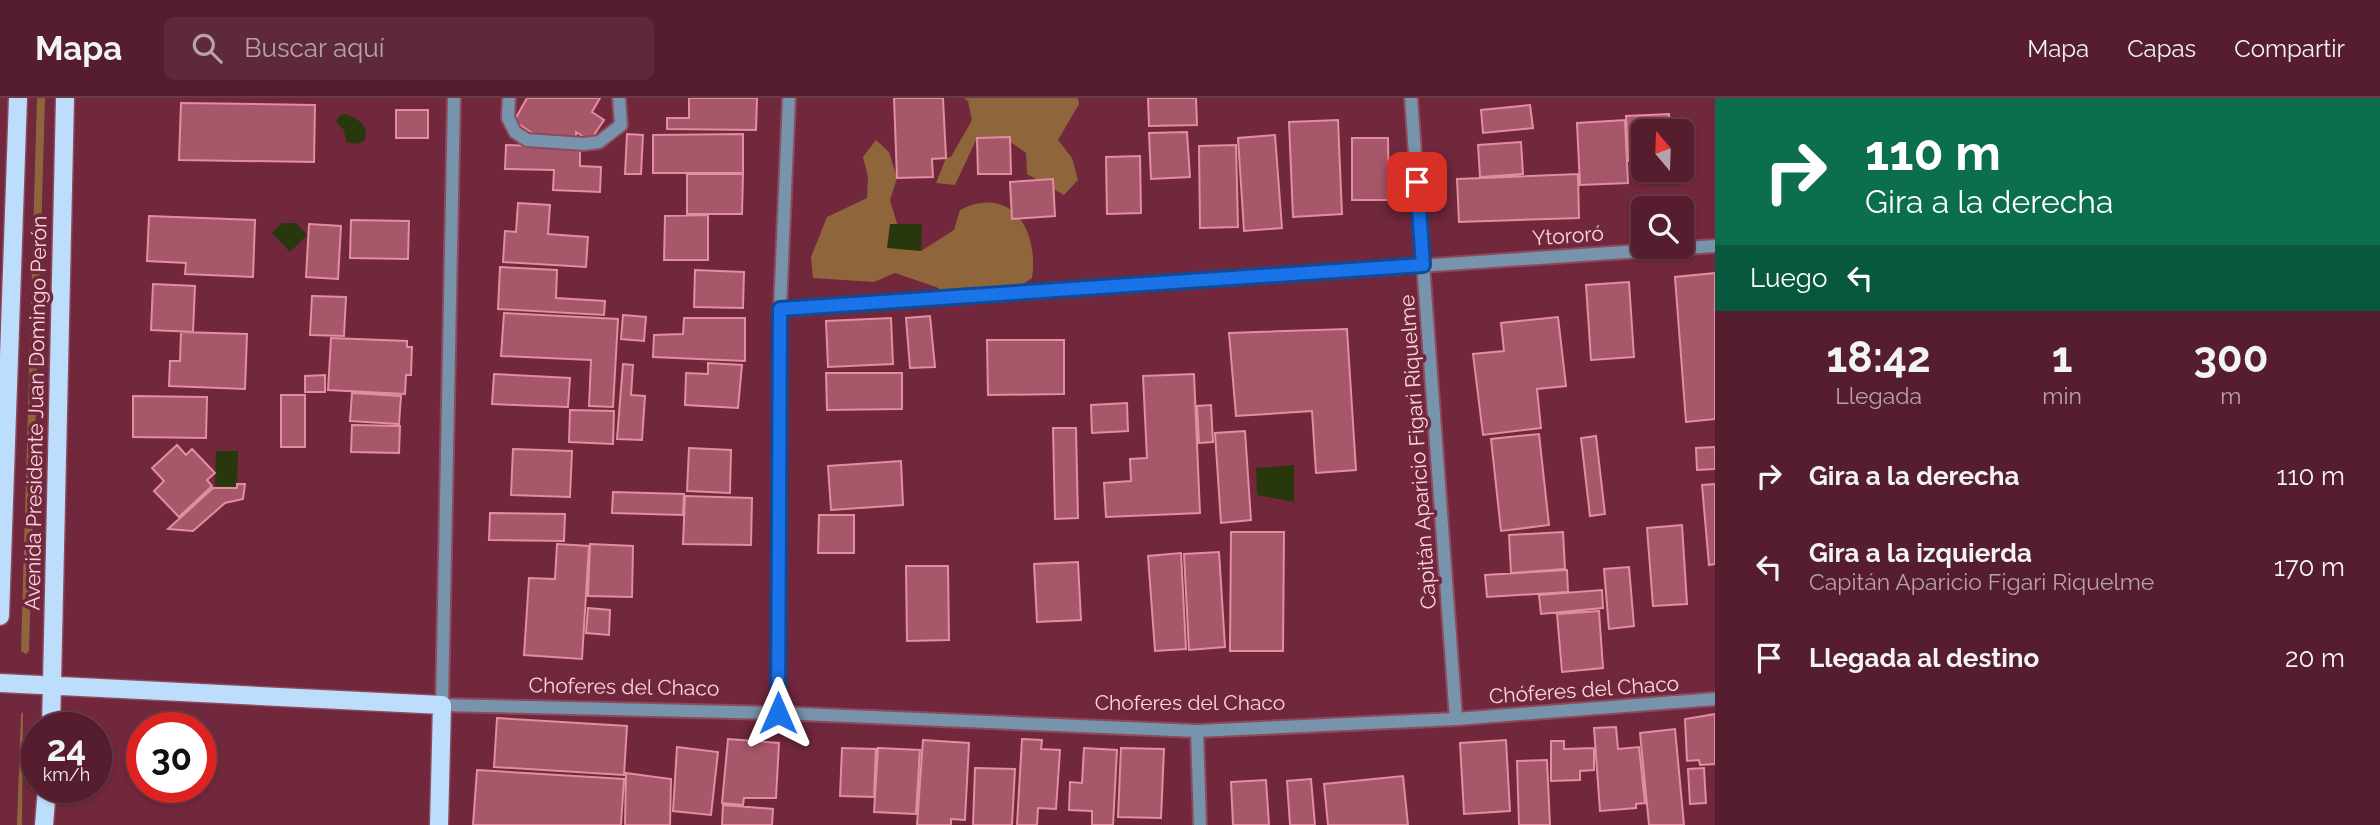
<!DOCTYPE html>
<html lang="es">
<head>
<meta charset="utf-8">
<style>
	:root { --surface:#551d2d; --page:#5e2a39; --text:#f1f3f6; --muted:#b6a2aa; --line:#6b3b49 }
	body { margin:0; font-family:Raleway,sans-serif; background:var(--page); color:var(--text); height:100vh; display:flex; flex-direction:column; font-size:26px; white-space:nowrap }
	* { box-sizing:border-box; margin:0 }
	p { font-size:23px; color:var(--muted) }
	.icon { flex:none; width:38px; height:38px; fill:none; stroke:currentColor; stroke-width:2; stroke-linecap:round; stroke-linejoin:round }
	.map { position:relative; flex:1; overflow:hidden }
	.panel { display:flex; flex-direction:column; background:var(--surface); width:665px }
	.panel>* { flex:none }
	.guide { background:#0b6e4f; color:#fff; overflow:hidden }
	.needle { width:46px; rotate:341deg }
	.fabs { position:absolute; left:1631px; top:21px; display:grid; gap:14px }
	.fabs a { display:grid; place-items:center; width:63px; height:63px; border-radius:10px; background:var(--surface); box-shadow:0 2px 5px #0004,0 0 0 2px var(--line); font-size:35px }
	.speed { position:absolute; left:21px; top:614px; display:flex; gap:14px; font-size:35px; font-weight:700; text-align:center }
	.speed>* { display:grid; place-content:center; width:91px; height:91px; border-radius:50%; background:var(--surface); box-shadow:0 2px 5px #0004,0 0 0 2px var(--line); line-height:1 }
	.speed small { font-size:18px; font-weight:400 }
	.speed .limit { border:10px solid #d22; background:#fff; color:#111 }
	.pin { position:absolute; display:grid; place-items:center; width:60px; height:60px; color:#fff; margin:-30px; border-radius:14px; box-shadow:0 4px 10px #0006 }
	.me { position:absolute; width:77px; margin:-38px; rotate:0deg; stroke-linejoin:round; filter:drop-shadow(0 0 5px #0008) }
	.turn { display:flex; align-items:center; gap:24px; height:147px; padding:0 35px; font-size:32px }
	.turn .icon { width:91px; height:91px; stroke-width:2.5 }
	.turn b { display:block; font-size:49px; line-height:60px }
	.then { display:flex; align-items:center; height:66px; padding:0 35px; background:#0003; gap:14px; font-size:26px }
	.eta { display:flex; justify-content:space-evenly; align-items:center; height:119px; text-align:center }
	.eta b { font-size:42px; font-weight:700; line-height:49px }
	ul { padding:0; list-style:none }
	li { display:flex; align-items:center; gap:21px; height:91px; padding:0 35px }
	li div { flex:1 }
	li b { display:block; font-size:26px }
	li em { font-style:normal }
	header { display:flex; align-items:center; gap:42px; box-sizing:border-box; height:98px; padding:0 35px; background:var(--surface); border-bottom:2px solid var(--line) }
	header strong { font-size:33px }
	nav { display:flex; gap:38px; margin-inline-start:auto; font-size:24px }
	.search { width:490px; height:63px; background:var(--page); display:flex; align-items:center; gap:18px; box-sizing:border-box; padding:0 24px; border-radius:10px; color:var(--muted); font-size:26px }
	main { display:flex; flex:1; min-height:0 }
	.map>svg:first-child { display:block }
	.green { fill:#8f663b }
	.water { fill:#29380c }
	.building { fill:#a7576a; stroke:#e48da0; stroke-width:2 }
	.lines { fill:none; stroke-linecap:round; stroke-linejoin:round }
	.minor-casing { stroke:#8d4a5c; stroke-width:16 }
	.major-casing { stroke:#8d4a5c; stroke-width:21 }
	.minor { stroke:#7893ac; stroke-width:12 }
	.major { stroke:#bcddfb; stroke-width:18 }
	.route-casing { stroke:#114b97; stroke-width:18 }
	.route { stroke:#1a73e8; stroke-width:12 }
	.labels { text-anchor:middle; stroke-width:7; stroke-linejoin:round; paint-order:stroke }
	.street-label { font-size:21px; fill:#fbd5dc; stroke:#71273c }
</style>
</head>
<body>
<header>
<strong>Mapa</strong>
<div class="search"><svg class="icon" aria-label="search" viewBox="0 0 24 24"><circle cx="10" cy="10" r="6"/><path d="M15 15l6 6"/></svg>Buscar aquí</div>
<nav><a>Mapa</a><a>Capas</a><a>Compartir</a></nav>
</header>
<main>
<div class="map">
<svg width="1715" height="727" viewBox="0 0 1715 727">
	<rect width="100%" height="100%" fill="#71273c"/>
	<!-- green -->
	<path class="green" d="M37,0H45L29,553L26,556L21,553Z
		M964,0H1078L1079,6L1058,42L1072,60L1078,82L1064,97L1027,76L1026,55L1009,43L977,40L955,87L936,85L946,60L951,59L972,22L968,3Z
		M876,42L889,54L897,80L890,102L902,142L921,153L954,132L960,112C1012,86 1039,133 1032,180L1014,192L956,200L936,189L895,175L874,184L813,180L811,159L827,119L867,100L868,79L863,59Z
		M23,614L22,727H17L21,616Z"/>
	<!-- water -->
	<path class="water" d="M345,16C358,21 369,26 365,42L358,46L346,44L344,32L336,24L339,18Z
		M282,125H296L307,137L290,154L272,135Z
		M890,126H922L921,153L887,150Z
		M216,353H238L237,389L215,388Z
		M1294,367V404L1257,397L1256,370Z"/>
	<!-- building -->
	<path class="building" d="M527,0H600L592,14L604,22L590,43L576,34V41L538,39L514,23Z
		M689,0H757L756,32L667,31V20H689Z
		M894,0H943L946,60L932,61L933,79L897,80Z
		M1148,0H1196L1197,27L1149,28Z
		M181,5L315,7L314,64L179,62Z
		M1530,7L1533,30L1483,35L1481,12Z
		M396,12H428V40H396Z
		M1669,16L1670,33H1643V62L1628,63L1626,18Z
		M1338,22L1342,116L1293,119L1289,24Z
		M1625,22L1628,85L1580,87L1577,25Z
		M1187,34L1190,79L1151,81L1149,35Z
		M627,36L643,37L641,76H625Z
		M743,36V75H653V37Z
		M1275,37L1282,130L1244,133L1238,40Z
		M1010,39L1011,76H978L977,40Z
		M1352,40H1388L1389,102H1352Z
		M1521,44L1523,76L1480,79L1478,47Z
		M506,47L580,50V68L601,69L600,94L553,92L554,72L505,71Z
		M1236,47L1238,129L1200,130L1199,48Z
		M1140,58L1141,115L1107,116L1106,59Z
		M687,76H743L742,116H687Z
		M1578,76L1579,120L1459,124L1457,81Z
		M1053,81L1055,118L1012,121L1010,84Z
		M518,105L550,107L548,136L588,139L586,169L503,164L505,133L516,134Z
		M708,117V162H664L665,118Z
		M149,118L255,122L253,179L185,176L186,165L147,163Z
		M351,122L409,123L408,161L350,160Z
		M309,126L341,128L338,181L306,179Z
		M500,169L557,172L556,200L605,203L604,217L498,211Z
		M695,172L744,174L743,210L694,209Z
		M1715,175V321L1686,324L1675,179Z
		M1629,184L1634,259L1591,262L1586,187Z
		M153,186L195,188L193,234L151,232Z
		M312,198L346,199L344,238L310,237Z
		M504,215L618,221L613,309L589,308L591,262L501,258Z
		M623,217L646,219L644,243L621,241Z
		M930,218L935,269L910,270L906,220Z
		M1558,219L1566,288L1537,291L1541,330L1483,337L1473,256L1504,253L1501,225Z
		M684,220H745V263L653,259L654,237L683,236Z
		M891,220L893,266L828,269L826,223Z
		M1347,231L1356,372L1316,375L1312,313L1236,318L1229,235Z
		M181,234L247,236L245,291L169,288L170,263H180Z
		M331,240L407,243V249H412L411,277H406L405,296L328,292Z
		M987,242H1064V296L988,297Z
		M708,265L742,267L738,310L685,307L686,275L708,276Z
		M623,266L633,267L631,297L645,298L642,342L617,341Z
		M826,275H902V311L827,312Z
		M494,276L570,280L568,309L492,306Z
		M1194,276L1200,415L1106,419L1104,385L1131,383L1130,361L1147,360L1143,278Z
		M325,277V294H305V278Z
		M352,295L401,298L399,326L350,323Z
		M281,297H305V349H281Z
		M133,298L207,299L206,340L133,339Z
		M1127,305L1128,333L1092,335L1091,307Z
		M1211,307L1213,344L1199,345L1197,308Z
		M570,312L614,313L613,346L569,344Z
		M352,327L400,328L399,355L351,354Z
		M1053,330H1076L1078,420L1055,421Z
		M1245,333L1251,422L1221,425L1215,335Z
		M1539,336L1549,427L1501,433L1491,341Z
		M1596,338L1605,416L1590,418L1581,340Z
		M177,347L186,357L192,351L215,375L207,382L212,388L179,419L154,393L164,383L152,370Z
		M1715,349V371L1697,372L1696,350Z
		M689,350L731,352L730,395L687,393Z
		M513,351L572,353L570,399L511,397Z
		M901,363L903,407L831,412L828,368Z
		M237,386H245L243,401L225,405L193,433L168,431L213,390H237Z
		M1715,386V466L1709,467L1702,387Z
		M613,394L684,396L683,417L612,415Z
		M685,398L752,400L751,447L683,446Z
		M490,415L565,416L564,443L489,442Z
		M819,417H854V455H818Z
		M1682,427L1687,506L1653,508L1647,430Z
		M1231,434H1284L1283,553H1230Z
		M1563,434L1565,471L1511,475L1509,437Z
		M557,446L589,448L582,561L524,557L529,480L555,481Z
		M590,446L633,448L632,499L588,498Z
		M1219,454L1225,549L1189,552L1184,456Z
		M1181,455L1186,551L1155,553L1148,458Z
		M1078,464L1081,522L1037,524L1034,466Z
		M906,468H948L949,542L907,543Z
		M1629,469L1634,528L1609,531L1604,471Z
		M1567,472L1568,494L1487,499L1485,477Z
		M1602,492L1603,510L1541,516L1539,497Z
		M588,510L610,512L609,537L586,535Z
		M1599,513L1603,570L1562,574L1557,516Z
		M1715,616V666L1700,667L1699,662L1687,663L1685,621Z
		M497,620L627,628L624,677L494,669Z
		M1616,629L1618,651L1639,649L1645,705L1636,706V710L1600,713L1594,630Z
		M1675,631L1684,727H1649L1640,635Z
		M728,641L779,645L776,700H744L743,707L722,705Z
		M1022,641L1042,642L1041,651L1060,652L1056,711L1038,710L1037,727H1017Z
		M923,642L969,645L965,722L951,721V727H917Z
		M1506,642L1510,713L1464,716L1460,645Z
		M1551,643H1564V651L1594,650V672L1580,673V682L1551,683Z
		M677,649L718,654L711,717L673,713Z
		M842,650L876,651L874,699L840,698Z
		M878,650L920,652L916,716L874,714Z
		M1084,650L1117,652L1113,727H1092V713L1069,712L1070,684L1082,685Z
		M1121,650L1164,651L1161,720L1118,719Z
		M1547,662L1550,727H1519L1517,663Z
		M975,670L1015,671L1012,727H973Z
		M1704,670L1706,705L1690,706L1688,671Z
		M477,672L624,681L621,727H473Z
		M626,675L671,681L670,727H625Z
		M1403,678L1408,727H1328L1324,686Z
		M1311,681L1315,727H1290L1287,683Z
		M1266,682L1269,727H1233L1231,684Z
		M723,707L773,711L772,727H722Z"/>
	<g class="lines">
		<defs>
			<path id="minor" d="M454,0L442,607L778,615L1197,633L1456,621L1715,601
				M509,0L508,20L515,34L527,42L584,46L599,44L621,27L619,0
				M1411,0L1456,621
				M780,211L1715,148
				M778,615L780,211L789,0
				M1197,633L1200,727"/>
			<path id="major" d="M0,518L18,0
				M0,585L442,607L439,727
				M51,630L65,0
				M44,727L47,690"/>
		</defs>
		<!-- minor casing -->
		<use href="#minor" class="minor-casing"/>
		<!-- major casing -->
		<use href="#major" class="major-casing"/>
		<!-- minor -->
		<use href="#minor" class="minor"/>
		<!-- major -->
		<use href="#major" class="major"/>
	</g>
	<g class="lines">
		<defs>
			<path id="route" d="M778,615L780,211L1423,167L1417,84"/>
		</defs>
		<!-- route casing -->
		<use href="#route" class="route-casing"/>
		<!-- route -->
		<use href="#route" class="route"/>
	</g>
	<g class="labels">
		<!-- street labels -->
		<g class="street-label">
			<text transform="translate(1568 138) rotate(-4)" y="7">Ytororó</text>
			<text transform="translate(36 315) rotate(-89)" y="7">Avenida Presidente Juan Domingo Perón</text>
			<text transform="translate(1418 354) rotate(-94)" y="7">Capitán Aparicio Figari Riquelme</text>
			<text transform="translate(624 589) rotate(1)" y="7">Choferes del Chaco</text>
			<text transform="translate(1584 592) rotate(-4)" y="7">Chóferes del Chaco</text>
			<text x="1190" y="612">Choferes del Chaco</text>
		</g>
	</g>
</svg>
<div class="fabs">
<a><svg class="needle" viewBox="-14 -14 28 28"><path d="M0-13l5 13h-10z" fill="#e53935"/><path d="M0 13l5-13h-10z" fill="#b6a2aa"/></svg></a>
<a><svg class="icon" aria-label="search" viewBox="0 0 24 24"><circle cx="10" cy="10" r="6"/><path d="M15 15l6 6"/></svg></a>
</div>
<div class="speed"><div>24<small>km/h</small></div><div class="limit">30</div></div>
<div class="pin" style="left:1417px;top:84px;background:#d93025"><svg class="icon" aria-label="arrive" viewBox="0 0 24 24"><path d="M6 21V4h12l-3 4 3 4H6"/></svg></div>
<svg class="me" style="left:778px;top:615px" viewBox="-20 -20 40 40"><path d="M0-17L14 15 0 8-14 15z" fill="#1a73e8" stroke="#fff" stroke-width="4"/></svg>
</div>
<section class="panel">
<div class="guide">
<div class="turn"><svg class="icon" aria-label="right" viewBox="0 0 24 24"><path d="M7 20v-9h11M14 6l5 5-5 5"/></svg><div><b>110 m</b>Gira a la derecha</div></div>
<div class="then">Luego<svg class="icon" aria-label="left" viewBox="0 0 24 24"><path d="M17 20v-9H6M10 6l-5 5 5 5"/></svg></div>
</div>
<div class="eta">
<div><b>18:42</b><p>Llegada</p></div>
<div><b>1</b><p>min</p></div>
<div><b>300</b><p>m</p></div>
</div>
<ul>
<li><svg class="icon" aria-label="right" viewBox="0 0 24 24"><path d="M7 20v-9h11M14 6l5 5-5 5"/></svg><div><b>Gira a la derecha</b></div><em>110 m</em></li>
<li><svg class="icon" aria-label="left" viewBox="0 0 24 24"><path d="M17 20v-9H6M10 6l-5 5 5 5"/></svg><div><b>Gira a la izquierda</b><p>Capitán Aparicio Figari Riquelme</p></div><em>170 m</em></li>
<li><svg class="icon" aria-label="arrive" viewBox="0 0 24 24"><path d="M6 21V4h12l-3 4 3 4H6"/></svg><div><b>Llegada al destino</b></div><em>20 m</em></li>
</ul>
</section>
</main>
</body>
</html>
